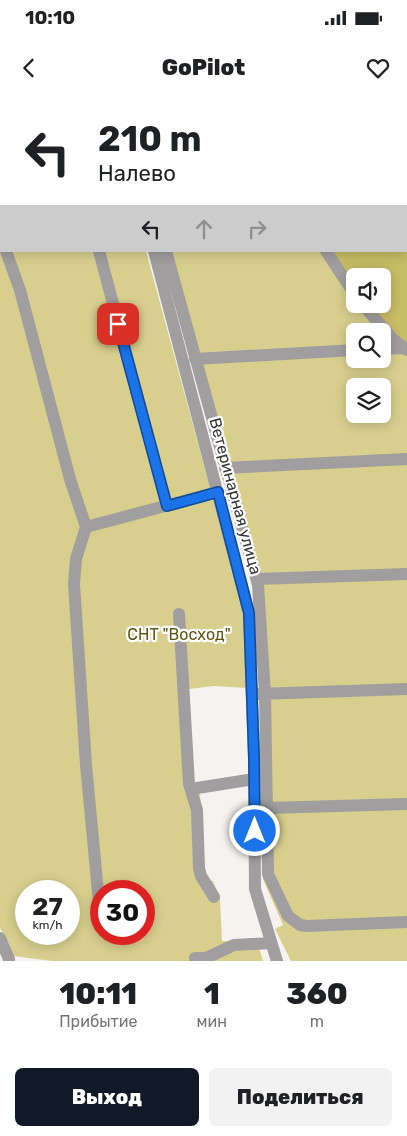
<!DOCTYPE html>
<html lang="ru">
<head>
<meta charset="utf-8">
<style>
	:root { --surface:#fff; --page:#f2f2f2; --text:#202124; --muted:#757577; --accent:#111827 }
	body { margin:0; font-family:Rubik,sans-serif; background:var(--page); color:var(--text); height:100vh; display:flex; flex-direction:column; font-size:19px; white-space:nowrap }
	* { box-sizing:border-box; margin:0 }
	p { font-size:16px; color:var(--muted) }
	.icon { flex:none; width:28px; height:28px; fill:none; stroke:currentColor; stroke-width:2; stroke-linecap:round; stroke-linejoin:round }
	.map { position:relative; height:861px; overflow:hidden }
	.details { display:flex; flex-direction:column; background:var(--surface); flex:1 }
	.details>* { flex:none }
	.banner { position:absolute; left:0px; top:0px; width:408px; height:152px; box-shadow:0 2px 12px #0003; background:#fff; color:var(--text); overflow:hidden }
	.tools { position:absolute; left:346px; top:168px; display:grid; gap:10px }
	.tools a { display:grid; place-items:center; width:45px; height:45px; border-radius:8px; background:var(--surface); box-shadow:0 2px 12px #0003; font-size:25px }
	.speed { position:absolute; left:15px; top:780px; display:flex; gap:10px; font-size:25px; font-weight:700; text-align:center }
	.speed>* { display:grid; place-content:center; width:65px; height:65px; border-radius:50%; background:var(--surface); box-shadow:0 2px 12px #0003; line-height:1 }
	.speed small { font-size:12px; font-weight:400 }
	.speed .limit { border:8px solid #d22; background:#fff; color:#111 }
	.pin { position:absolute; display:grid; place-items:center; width:42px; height:42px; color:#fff; margin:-21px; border-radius:10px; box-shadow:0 2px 8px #0006 }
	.me { position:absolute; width:55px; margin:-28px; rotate:0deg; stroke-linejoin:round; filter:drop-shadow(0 0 4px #0008) }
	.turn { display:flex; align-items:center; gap:18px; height:105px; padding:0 15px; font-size:22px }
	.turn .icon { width:65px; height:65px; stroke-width:2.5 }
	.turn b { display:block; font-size:35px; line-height:42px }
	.lanes { display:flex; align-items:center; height:48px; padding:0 15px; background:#0003; justify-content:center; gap:25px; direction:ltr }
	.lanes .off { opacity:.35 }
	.eta { display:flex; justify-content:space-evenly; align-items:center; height:85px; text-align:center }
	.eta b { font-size:30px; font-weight:800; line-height:35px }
	.primary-button { display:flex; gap:10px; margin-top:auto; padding:10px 15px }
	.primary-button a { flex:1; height:58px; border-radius:8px; background:var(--accent); color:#fff; font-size:20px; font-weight:800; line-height:58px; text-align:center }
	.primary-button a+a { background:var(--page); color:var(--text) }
	.status { display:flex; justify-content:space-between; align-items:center; height:35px; padding:0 25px; background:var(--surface); direction:ltr }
	.status svg { height:14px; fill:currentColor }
	header { display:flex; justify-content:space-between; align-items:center; height:65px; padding:0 15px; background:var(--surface); font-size:22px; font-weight:800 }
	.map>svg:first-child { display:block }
	.green { fill:#d8cf8e; fill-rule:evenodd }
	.forest { fill:#c8bc65 }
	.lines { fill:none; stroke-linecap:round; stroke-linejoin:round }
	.path { stroke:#aaa6a4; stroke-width:2; stroke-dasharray:1 4; stroke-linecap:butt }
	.minor { stroke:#a09e9e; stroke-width:12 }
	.route-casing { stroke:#114b97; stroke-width:12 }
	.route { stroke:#1a73e8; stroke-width:9 }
	.labels { text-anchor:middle; stroke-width:4.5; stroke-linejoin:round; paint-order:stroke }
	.street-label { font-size:16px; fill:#393736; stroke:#fff }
	.park-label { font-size:16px; fill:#605715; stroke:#fff }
</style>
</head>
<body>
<div class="status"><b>10:10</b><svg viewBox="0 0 49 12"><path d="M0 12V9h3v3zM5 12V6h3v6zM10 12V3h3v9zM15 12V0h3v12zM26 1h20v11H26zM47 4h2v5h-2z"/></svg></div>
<header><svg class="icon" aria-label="back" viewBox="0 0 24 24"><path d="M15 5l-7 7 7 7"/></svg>GoPilot<svg class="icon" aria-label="heart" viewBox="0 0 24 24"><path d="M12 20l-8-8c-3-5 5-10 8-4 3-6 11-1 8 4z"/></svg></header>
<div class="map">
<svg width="407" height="861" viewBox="0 0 407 861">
	<rect width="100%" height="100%" fill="#f6f2ef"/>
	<!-- green -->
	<path class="green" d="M0,0L78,1H1V151H146L243,510L247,588L214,586L189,589L193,683L200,691L202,764L207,780L213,781L220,799L222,841H252L259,848L263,861H52L13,856L9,843L0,828ZM26,791H69V834H26ZM101,791H144V834H101Z
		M161,151H331L355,188V204H367L407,244V861H291L275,829L283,825L263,779L260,592L254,485ZM355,231H382V259H355ZM355,286H382V314H355Z"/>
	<!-- forest -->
	<path class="forest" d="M273,0H407V244L367,204H382V176H355V188L331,151H406V1Z"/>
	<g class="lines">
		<!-- path -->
		<path class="path" d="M406,138L407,140"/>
		<!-- minor -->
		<path class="minor" d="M24,0V1
			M82,0L83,1
			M179,0L180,1
			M270,0L271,1
			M0,135L1,138
			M6,151L20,190L70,379L86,427L218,392
			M99,151L167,406
			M154,151L249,513L254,658L255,789L277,861
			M166,151L258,485L265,594L268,774L288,816L300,825L307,826L407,822
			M326,151L355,195
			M362,204L393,239L407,250
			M382,249L405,248
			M195,259L355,250
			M225,368L407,359
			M86,427L76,459L74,484L86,665L101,824
			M257,479L407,474
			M179,514L189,684L197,710L199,768L201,776L214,797
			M257,594L407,589
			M191,689L254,679
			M267,708L407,704
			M0,838L9,859
			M195,858H206L234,845L271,843"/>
	</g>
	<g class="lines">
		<defs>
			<path id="route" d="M118,224L167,406L218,392L222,408L249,513L254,658L255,731"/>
		</defs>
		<!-- route casing -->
		<use href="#route" class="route-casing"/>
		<!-- route -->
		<use href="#route" class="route"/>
	</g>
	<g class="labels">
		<!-- street labels -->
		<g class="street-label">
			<text transform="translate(236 396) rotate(75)" y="6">Ветеринарная улица</text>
		</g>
		<!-- park labels -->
		<g class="park-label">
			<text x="179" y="540">СНТ "Восход"</text>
		</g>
	</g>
</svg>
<div class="tools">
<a><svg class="icon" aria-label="sound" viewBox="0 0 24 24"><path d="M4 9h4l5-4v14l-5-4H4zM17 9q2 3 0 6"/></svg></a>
<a><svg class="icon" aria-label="search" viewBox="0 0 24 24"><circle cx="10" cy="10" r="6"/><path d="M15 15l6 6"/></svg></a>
<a><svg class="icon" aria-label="layers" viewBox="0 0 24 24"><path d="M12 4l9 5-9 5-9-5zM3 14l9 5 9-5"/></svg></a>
</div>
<div class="speed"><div>27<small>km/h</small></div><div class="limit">30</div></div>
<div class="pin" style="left:118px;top:224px;background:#d93025"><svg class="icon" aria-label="arrive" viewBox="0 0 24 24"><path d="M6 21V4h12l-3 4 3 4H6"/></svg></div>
<svg class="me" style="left:255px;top:731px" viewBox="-20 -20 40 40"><circle r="17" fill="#1a73e8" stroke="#fff" stroke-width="3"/><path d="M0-11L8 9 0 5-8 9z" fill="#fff"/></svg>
<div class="banner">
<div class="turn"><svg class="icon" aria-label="left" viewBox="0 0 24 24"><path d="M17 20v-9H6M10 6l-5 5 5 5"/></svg><div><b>210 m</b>Налево</div></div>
<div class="lanes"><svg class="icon" aria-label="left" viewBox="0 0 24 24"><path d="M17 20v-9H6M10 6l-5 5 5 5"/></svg><svg class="icon off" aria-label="ahead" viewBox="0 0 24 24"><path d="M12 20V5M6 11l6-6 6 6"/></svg><svg class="icon off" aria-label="right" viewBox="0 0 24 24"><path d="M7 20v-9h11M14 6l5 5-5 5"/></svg></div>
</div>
</div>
<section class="details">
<div class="eta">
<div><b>10:11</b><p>Прибытие</p></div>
<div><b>1</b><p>мин</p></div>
<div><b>360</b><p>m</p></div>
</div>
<div class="primary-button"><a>Выход</a><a>Поделиться</a></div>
</section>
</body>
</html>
